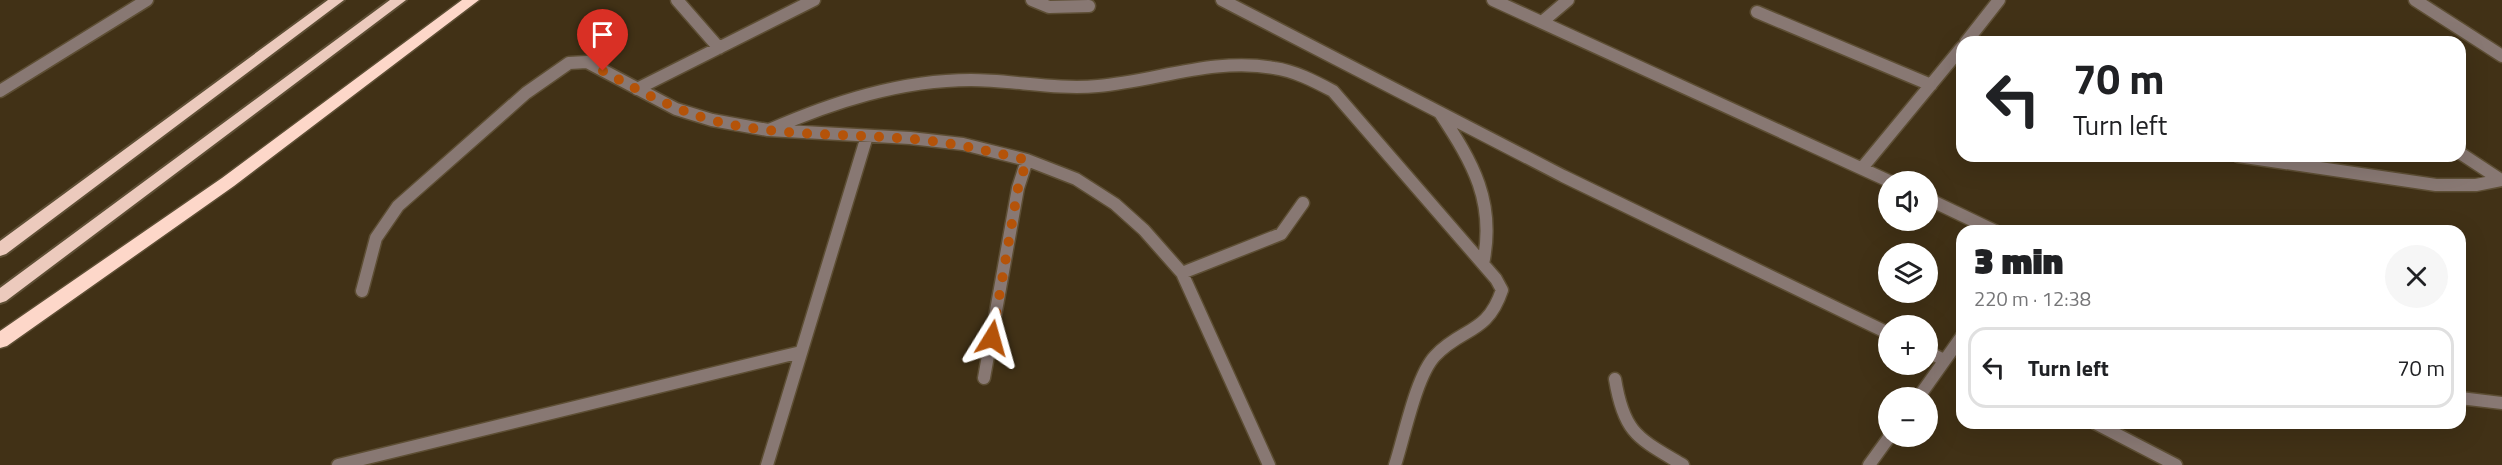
<!DOCTYPE html>
<html lang="en">
<head>
<meta charset="utf-8">
<style>
	:root { --surface:#fff; --page:#f6f6f6; --text:#202124; --muted:#757577; --line:#e0e0e0 }
	body { margin:0; font-family:"Titillium Web",sans-serif; background:var(--page); color:var(--text); height:100vh; display:flex; flex-direction:column; font-size:22px; white-space:nowrap }
	* { box-sizing:border-box; margin:0 }
	p { font-size:20px; color:var(--muted) }
	.icon { flex:none; width:33px; height:33px; fill:none; stroke:currentColor; stroke-width:2; stroke-linecap:round; stroke-linejoin:round }
	.map { position:relative; flex:1; overflow:hidden }
	.panel { position:absolute; left:1956px; top:225px; width:510px; height:204px; display:flex; flex-direction:column; background:var(--surface); border-radius:18px; box-shadow:0 6px 24px #0002 }
	.panel>* { flex:none }
	.top-card { position:absolute; left:1956px; top:36px; width:510px; height:126px; border-radius:18px; box-shadow:0 6px 24px #0002; background:#fff; color:var(--text); overflow:hidden }
	.buttons { position:absolute; left:1878px; top:171px; display:grid; gap:12px }
	.buttons a { display:grid; place-items:center; width:60px; height:60px; border-radius:50%; background:var(--surface); box-shadow:0 6px 24px #0002; font-size:30px }
	.pin { position:absolute; display:grid; place-items:center; width:51px; height:51px; color:#fff; margin:-62px -26px; border-radius:50% 50% 50% 0; rotate:-45deg; box-shadow:0 0 6px #0007 }
	.pin .icon { rotate:45deg }
	.me { position:absolute; width:66px; margin:-33px; rotate:8deg; stroke-linejoin:round; filter:drop-shadow(0 0 4px #0008) }
	.turn { display:flex; align-items:center; gap:21px; height:126px; padding:0 18px; font-size:27px }
	.turn .icon { width:78px; height:78px; stroke-width:2.5 }
	.turn b { display:block; font-size:42px; line-height:51px }
	.round { display:grid; place-items:center; flex:none; width:63px; height:63px; border-radius:32px; background:var(--page) }
	.overview { display:flex; align-items:center; justify-content:space-between; height:102px; padding:0 18px }
	h1 { font-size:36px; font-weight:800; line-height:45px }
	ul { padding:0; list-style:none }
	li { display:flex; align-items:center; gap:18px; height:81px; margin:0 12px 9px; padding:0 6px; border:3px solid var(--line); border-radius:18px }
	li div { flex:1 }
	li b { display:block; font-size:22px }
	li em { font-style:normal }
	.map>svg:first-child { display:block }
	.lines { fill:none; stroke-linecap:round; stroke-linejoin:round }
	.minor-casing { stroke:#5d4e34; stroke-width:15 }
	.trunk-casing { stroke:#5d4e34; stroke-width:4 }
	.motorway-casing { stroke:#5d4e34; stroke-width:3 }
	.minor { stroke:#887873; stroke-width:12 }
	.trunk { fill:#eccabd; fill-rule:evenodd }
	.motorway { fill:#fdd7c9; fill-rule:evenodd }
	.route { stroke:#b45309; stroke-width:10; stroke-dasharray:0 18 }
</style>
</head>
<body>
<div class="map">
<svg width="2502" height="465" viewBox="0 0 2502 465">
	<rect width="100%" height="100%" fill="#413116"/>
	<g class="lines">
		<defs>
			<path id="minor" d="M677,0L719,48
				M1032,0L1049,7L1089,6
				M1222,0L1563,176L1888,333
				M1493,0L1891,182
				M2415,0L2502,56
				M1757,12L1931,85
				M1542,22L1568,0
				M1966,42L1999,0
				M637,89L814,0
				M0,91L147,0
				M1440,113C1473,163 1496,202 1483,264
				M769,130C833,102 901,80 971,80C1013,80 1056,90 1098,86C1156,81 1215,57 1274,68C1295,71 1314,81 1333,91L1496,279L1502,290C1487,335 1462,327 1435,356C1416,376 1404,438 1395,465
				M2460,153L2501,180
				M2238,156L2436,185H2476L2502,180
				M1862,168L1962,47
				M1928,199L1995,231
				M1182,273L1281,234L1303,203
				M362,291L376,238L398,206L526,93L569,63L587,62L676,109L712,120L768,130L910,138L963,144L1027,160L1076,179L1115,204L1144,230L1182,273L1269,465
				M1928,352L1944,360
				M984,378L1018,188L1027,160
				M1615,379C1624,434 1638,438 1683,465
				M1918,398L1962,336
				M2460,398L2502,403
				M2095,423L2176,465
				M338,465L801,352
				M767,465L867,136
				M1869,465L1890,436"/>
			<path id="trunk" d="M328,0H344L6,254L0,256V241Z
				M390,0H406L6,301L0,303V288Z"/>
			<path id="motorway" d="M462,0H479L234,186L7,346L0,348V331L222,178Z"/>
		</defs>
		<!-- minor casing -->
		<use href="#minor" class="minor-casing"/>
		<!-- trunk casing -->
		<use href="#trunk" class="trunk-casing"/>
		<!-- motorway casing -->
		<use href="#motorway" class="motorway-casing"/>
		<!-- minor -->
		<use href="#minor" class="minor"/>
		<!-- trunk -->
		<use href="#trunk" class="trunk"/>
		<!-- motorway -->
		<use href="#motorway" class="motorway"/>
	</g>
	<g class="lines">
		<!-- route -->
		<path class="route" d="M603,71C638,90 672,109 711,120C776,137 844,133 911,139C951,142 988,151 1027,160L1018,188L992,338"/>
	</g>
</svg>
<div class="buttons">
<a><svg class="icon" aria-label="sound" viewBox="0 0 24 24"><path d="M4 9h4l5-4v14l-5-4H4zM17 9q2 3 0 6"/></svg></a>
<a><svg class="icon" aria-label="layers" viewBox="0 0 24 24"><path d="M12 4l9 5-9 5-9-5zM3 14l9 5 9-5"/></svg></a>
<a>+</a>
<a>−</a>
</div>
<div class="pin" style="left:603px;top:71px;background:#d93025"><svg class="icon" aria-label="arrive" viewBox="0 0 24 24"><path d="M6 21V4h12l-3 4 3 4H6"/></svg></div>
<svg class="me" style="left:992px;top:338px" viewBox="-20 -20 40 40"><path d="M0-17L14 15 0 8-14 15z" fill="#b45309" stroke="#fff" stroke-width="4"/></svg>
<div class="top-card">
<div class="turn"><svg class="icon" aria-label="left" viewBox="0 0 24 24"><path d="M17 20v-9H6M10 6l-5 5 5 5"/></svg><div><b>70 m</b>Turn left</div></div>
</div>
<section class="panel">
<div class="overview"><div><h1>3 min</h1><p>220 m · 12:38</p></div><a class="round"><svg class="icon" aria-label="close" viewBox="0 0 24 24"><path d="M6 6l12 12M18 6L6 18"/></svg></a></div>
<ul>
<li><svg class="icon" aria-label="left" viewBox="0 0 24 24"><path d="M17 20v-9H6M10 6l-5 5 5 5"/></svg><div><b>Turn left</b></div><em>70 m</em></li>
</ul>
</section>
</div>
</body>
</html>
